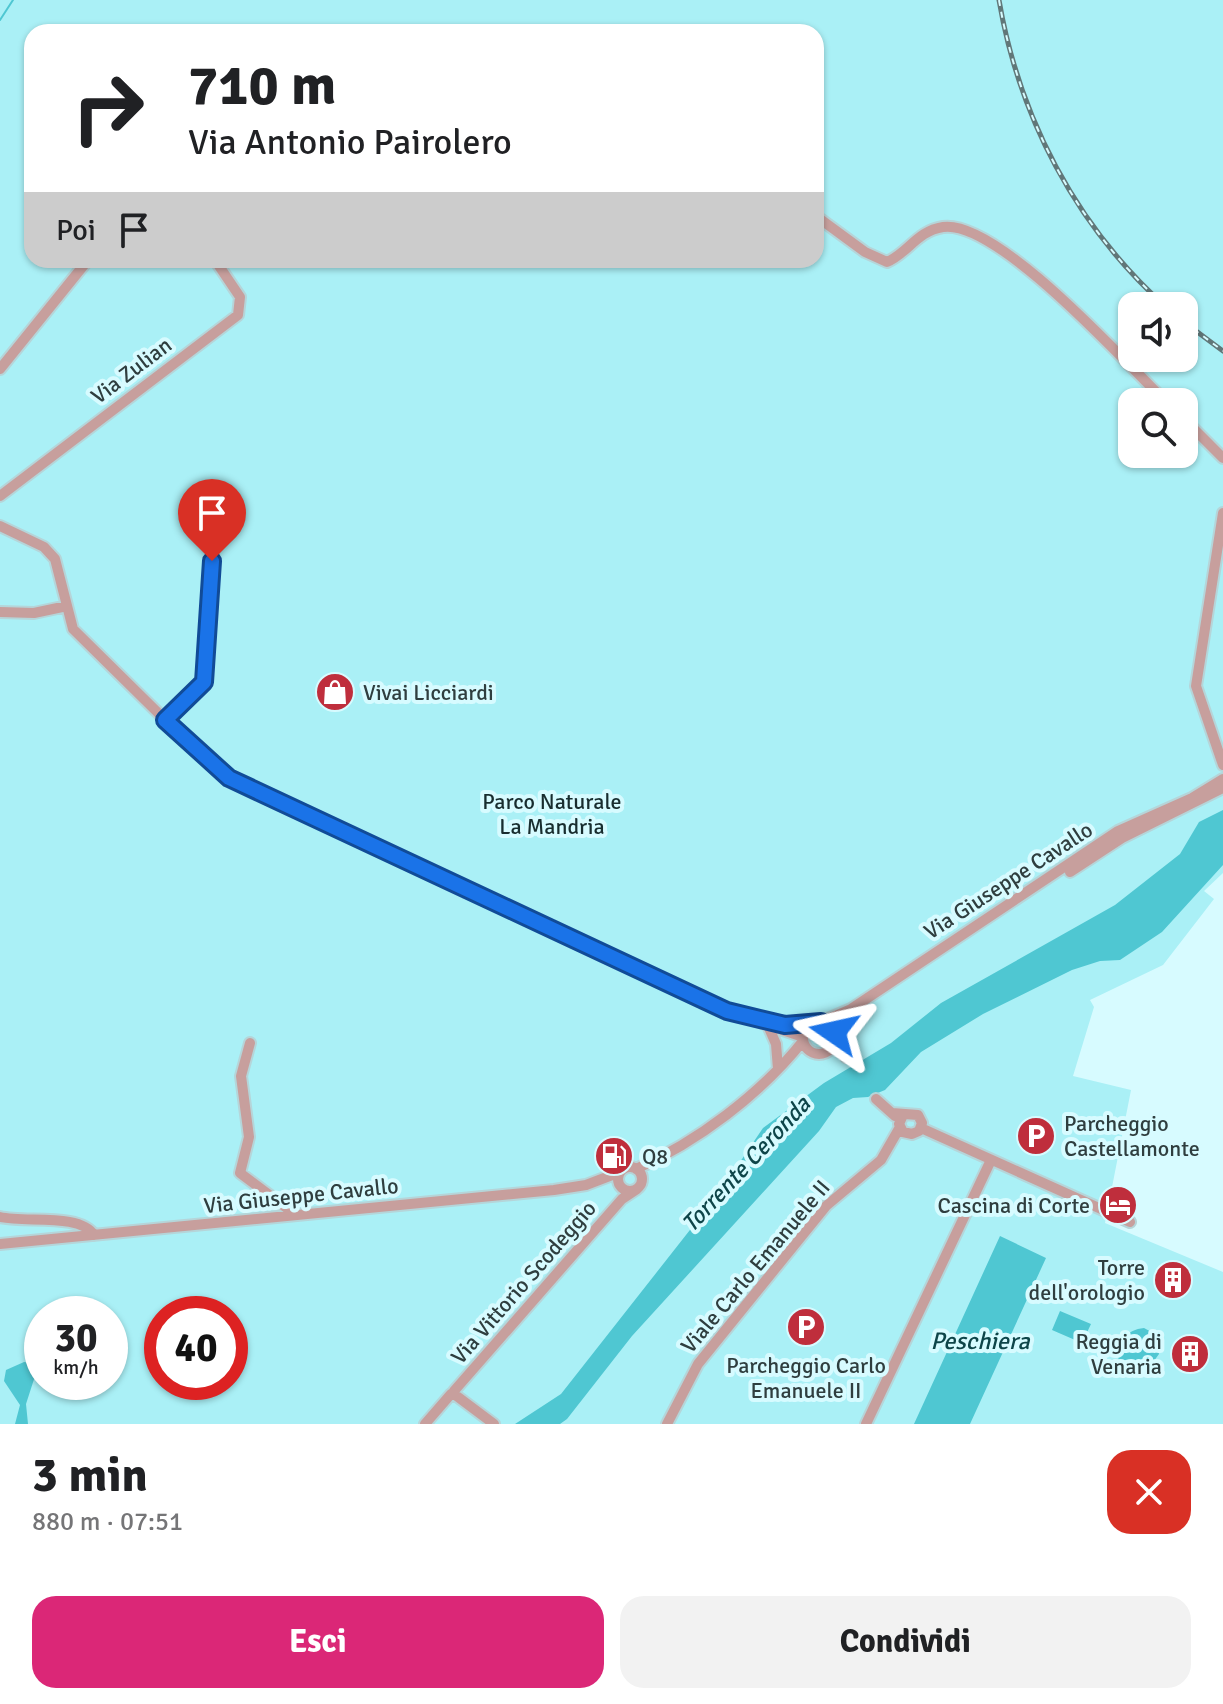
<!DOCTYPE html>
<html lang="it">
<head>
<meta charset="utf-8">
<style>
	:root { --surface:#fff; --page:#f2f2f2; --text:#202124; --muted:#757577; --accent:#db2777 }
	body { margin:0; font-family:Signika,sans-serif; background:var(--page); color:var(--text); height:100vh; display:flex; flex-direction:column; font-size:30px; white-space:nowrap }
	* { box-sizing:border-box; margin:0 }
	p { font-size:26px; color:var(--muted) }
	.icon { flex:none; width:44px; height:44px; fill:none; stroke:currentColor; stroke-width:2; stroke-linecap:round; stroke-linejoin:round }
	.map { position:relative; height:1424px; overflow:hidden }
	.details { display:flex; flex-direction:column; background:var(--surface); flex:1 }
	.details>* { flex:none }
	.hud { position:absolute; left:24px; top:24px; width:800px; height:244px; border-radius:24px; box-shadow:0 2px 6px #0004; background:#fff; color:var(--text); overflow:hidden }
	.controls { position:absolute; left:1118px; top:292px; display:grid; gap:16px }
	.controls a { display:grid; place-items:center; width:80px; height:80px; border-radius:16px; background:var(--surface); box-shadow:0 2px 6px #0004; font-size:40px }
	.speed { position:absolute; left:24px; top:1296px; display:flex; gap:16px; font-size:40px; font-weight:700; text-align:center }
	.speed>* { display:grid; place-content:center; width:104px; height:104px; border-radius:50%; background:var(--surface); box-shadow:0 2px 6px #0004; line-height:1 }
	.speed small { font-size:20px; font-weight:400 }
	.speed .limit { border:12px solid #d22; background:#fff; color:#111 }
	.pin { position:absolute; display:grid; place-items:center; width:68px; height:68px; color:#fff; margin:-82px -34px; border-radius:50% 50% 50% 0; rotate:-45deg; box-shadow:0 0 8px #0007 }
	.pin .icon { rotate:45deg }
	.me { position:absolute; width:88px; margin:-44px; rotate:281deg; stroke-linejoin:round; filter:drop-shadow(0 0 6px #0008) }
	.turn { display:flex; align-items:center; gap:28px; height:168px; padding:0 32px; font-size:36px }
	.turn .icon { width:104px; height:104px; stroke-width:2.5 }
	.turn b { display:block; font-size:56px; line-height:68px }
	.then { display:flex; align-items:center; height:76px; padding:0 32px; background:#0003; gap:16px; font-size:30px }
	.round { display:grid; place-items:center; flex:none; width:84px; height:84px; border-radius:24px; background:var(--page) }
	.summary { display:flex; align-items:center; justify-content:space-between; height:136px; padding:0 32px }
	h1 { font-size:48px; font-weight:700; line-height:60px }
	.button { display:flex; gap:16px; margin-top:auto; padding:16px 32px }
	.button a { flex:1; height:92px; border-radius:24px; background:var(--accent); color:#fff; font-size:32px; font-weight:700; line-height:92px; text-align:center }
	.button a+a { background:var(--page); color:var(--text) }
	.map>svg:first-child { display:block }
	.green { fill:#aaf0f6; fill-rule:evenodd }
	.water { fill:#4fc7d2 }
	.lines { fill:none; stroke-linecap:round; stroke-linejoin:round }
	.stream { stroke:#4fc7d2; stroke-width:2 }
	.minor-casing { stroke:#b5d5d9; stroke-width:14 }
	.minor { stroke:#c79f9d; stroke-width:10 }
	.rail-casing { stroke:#617779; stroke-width:5 }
	.rail { stroke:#d7fbff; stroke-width:2; stroke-dasharray:6; stroke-linecap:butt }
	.route-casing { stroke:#114b97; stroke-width:20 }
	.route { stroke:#1a73e8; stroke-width:14 }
	.labels { text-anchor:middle; stroke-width:8; stroke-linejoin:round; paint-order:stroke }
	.street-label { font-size:22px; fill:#2f3e3f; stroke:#d7fbff }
	.poi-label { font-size:22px; fill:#2f3e3f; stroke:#d7fbff; text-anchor:start }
	.park-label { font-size:22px; fill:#182d2f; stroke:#d7fbff }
	.water-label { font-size:24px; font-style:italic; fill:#0e4549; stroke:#d7fbff }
</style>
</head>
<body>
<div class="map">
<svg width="1223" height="1424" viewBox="0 0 1223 1424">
	<rect width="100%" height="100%" fill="#d7fbff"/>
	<!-- green -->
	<path class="green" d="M0,0H1223V873L1204,891L1214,899L1163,965L1090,1000L1094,1007L1073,1076L1131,1090L1105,1223L1223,1272V1424H0ZM32,32H816V260H32ZM1132,306H1184V358H1132ZM1132,402H1184V454H1132ZM42,1314H110V1382H42ZM162,1314H230V1382H162Z"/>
	<!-- water -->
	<path class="water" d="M1223,810V865L1162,932L1120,960L1100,961L1072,970L983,1014L921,1052L885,1090L868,1097L853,1098L836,1107L819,1131L632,1336L567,1419L560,1424H515L561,1394L719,1193L763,1128L824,1083L891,1043L941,1003L1115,905L1180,854L1199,822Z
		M1000,1236L1046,1258L970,1424H914Z
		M1060,1311L1091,1324L1082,1343L1052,1330Z
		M1144,1328L1155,1334L1159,1354L1146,1372L1129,1375L1119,1364C1116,1345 1124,1330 1144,1328Z
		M24,1362L30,1363L36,1373L26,1404L28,1424H15L20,1405L4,1381L6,1370Z"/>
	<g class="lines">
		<!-- stream -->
		<path class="stream" d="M0,20L13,0"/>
		<defs>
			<path id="minor" d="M816,216L865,252L887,262C908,253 917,231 943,227C997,219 1125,362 1166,402
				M0,369L88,260
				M1184,419L1223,458
				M0,496L238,315L240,297L215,260
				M1223,513L1196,686L1223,765
				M0,526L44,547L55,559L73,629L213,767L229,778L727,1011L803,1037
				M0,612L34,613L67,606
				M165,720L204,682L214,533
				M1070,872L1122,838L1223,788
				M821,1022L851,1009L1118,831L1192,798L1223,779
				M803 1038a16 16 0 1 1 32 0a16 16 0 1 1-32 0Z
				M775,1024L809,1025
				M769,1028L776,1044L778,1069
				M834,1032L859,1010
				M250,1043L241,1076L249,1137L240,1173L296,1215
				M846,1057L850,1020
				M876,1099L895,1116
				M892,1113L918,1115L922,1123L919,1131L912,1134L903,1132L899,1124L903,1115
				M921,1128L1130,1222
				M618 1179a12 12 0 1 1 24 0a12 12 0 1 1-24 0Z
				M636,1169C697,1142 761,1094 803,1041
				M0,1217C26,1223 80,1213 94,1235
				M0,1244L554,1190L586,1185L620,1172
				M454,1391L622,1199L637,1189
				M454,1394L494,1424
				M425,1424L451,1394
				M667,1424L698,1364L826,1206L881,1160L900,1127
				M866,1424L991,1160"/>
		</defs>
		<!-- minor casing -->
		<use href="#minor" class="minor-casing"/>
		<!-- minor -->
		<use href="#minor" class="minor"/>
		<defs>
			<path id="rail" d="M999,0C1019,117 1076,226 1165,306
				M1184,322L1223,351"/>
		</defs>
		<!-- rail casing -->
		<use href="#rail" class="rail-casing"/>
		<!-- rail -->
		<use href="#rail" class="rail"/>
	</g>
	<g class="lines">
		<defs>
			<path id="route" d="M212,561L204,682L165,720L229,778L727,1011L785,1025L821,1022L834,1032"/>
		</defs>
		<!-- route casing -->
		<use href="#route" class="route-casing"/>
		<!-- route -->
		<use href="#route" class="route"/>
	</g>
	<!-- icons -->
	<defs>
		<symbol id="shop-disc" viewBox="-11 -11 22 22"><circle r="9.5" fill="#bf2e3c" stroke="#d7fbff"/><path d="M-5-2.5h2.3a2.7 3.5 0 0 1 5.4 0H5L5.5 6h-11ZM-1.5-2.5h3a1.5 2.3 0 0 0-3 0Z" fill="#fff"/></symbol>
		<symbol id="parking-disc" viewBox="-11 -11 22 22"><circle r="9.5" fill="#bf2e3c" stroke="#d7fbff"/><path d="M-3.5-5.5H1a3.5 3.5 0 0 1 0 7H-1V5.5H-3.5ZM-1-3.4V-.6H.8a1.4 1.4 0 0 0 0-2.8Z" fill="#fff"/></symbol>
		<symbol id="fuel-disc" viewBox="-11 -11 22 22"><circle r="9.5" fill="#bf2e3c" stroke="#d7fbff"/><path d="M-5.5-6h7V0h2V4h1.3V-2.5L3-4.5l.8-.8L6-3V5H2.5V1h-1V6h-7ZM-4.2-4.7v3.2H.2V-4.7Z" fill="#fff"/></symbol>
		<symbol id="hotel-disc" viewBox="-11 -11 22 22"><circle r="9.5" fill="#bf2e3c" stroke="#d7fbff"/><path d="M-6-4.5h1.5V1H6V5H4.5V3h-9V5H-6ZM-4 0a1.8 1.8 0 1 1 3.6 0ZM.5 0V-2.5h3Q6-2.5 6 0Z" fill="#fff"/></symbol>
		<symbol id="building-disc" viewBox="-11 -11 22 22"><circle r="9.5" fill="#bf2e3c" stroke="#d7fbff"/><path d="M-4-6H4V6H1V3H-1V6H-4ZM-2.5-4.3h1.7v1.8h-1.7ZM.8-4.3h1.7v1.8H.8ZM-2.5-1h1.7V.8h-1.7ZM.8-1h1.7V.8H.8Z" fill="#fff"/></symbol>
	</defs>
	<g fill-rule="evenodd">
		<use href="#shop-disc" x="313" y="670" width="44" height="44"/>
		<use href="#parking-disc" x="1014" y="1114" width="44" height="44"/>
		<use href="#fuel-disc" x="592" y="1134" width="44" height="44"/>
		<use href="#hotel-disc" x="1096" y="1183" width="44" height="44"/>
		<use href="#building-disc" x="1151" y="1258" width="44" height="44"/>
		<use href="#parking-disc" x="784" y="1305" width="44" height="44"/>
		<use href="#building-disc" x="1168" y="1332" width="44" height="44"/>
	</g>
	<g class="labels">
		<!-- street labels -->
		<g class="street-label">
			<text transform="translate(131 370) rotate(-37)" y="8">Via Zulian</text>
			<text transform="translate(1008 880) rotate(-33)" y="8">Via Giuseppe Cavallo</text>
			<text transform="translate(301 1195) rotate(-6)" y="8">Via Giuseppe Cavallo</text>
			<text transform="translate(755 1266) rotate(-50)" y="8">Viale Carlo Emanuele II</text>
			<text transform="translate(523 1282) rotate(-49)" y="8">Via Vittorio Scodeggio</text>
		</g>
		<!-- poi labels -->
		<g class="poi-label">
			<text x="363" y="700">Vivai Licciardi</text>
			<text x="1064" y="1131">Parcheggio<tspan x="1064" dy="25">Castellamonte</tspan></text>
			<text x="642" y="1164">Q8</text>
			<text x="1090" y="1213" text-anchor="end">Cascina di Corte</text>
			<text x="1145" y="1275" text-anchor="end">Torre<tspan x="1145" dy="25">dell'orologio</tspan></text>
			<text x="1162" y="1349" text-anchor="end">Reggia di<tspan x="1162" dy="25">Venaria</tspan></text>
			<text x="806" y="1373" text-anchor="middle">Parcheggio Carlo<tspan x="806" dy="25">Emanuele II</tspan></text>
		</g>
		<!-- park labels -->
		<g class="park-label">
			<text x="552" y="809">Parco Naturale<tspan x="552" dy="25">La Mandria</tspan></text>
		</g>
		<!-- water labels -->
		<g class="water-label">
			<text transform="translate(746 1164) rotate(-47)" y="8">Torrente Ceronda</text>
			<text x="980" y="1349">Peschiera</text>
		</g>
	</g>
</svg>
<div class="controls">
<a><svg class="icon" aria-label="sound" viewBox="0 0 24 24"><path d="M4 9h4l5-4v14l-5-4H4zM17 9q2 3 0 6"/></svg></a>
<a><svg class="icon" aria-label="search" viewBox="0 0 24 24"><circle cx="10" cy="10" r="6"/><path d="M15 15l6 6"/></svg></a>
</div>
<div class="speed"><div>30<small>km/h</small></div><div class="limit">40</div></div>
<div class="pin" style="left:212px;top:561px;background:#d93025"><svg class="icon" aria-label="arrive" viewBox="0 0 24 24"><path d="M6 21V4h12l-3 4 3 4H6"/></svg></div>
<svg class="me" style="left:834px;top:1032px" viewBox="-20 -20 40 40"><path d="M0-17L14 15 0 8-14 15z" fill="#1a73e8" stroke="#fff" stroke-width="4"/></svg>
<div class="hud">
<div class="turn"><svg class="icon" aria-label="right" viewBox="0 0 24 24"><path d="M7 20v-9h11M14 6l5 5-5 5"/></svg><div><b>710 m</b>Via Antonio Pairolero</div></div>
<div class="then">Poi<svg class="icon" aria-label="arrive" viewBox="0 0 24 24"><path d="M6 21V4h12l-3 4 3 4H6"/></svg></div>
</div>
</div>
<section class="details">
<div class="summary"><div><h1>3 min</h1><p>880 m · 07:51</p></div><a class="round" style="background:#d93025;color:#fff"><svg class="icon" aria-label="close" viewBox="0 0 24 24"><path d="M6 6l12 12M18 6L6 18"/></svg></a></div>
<div class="button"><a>Esci</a><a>Condividi</a></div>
</section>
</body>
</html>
